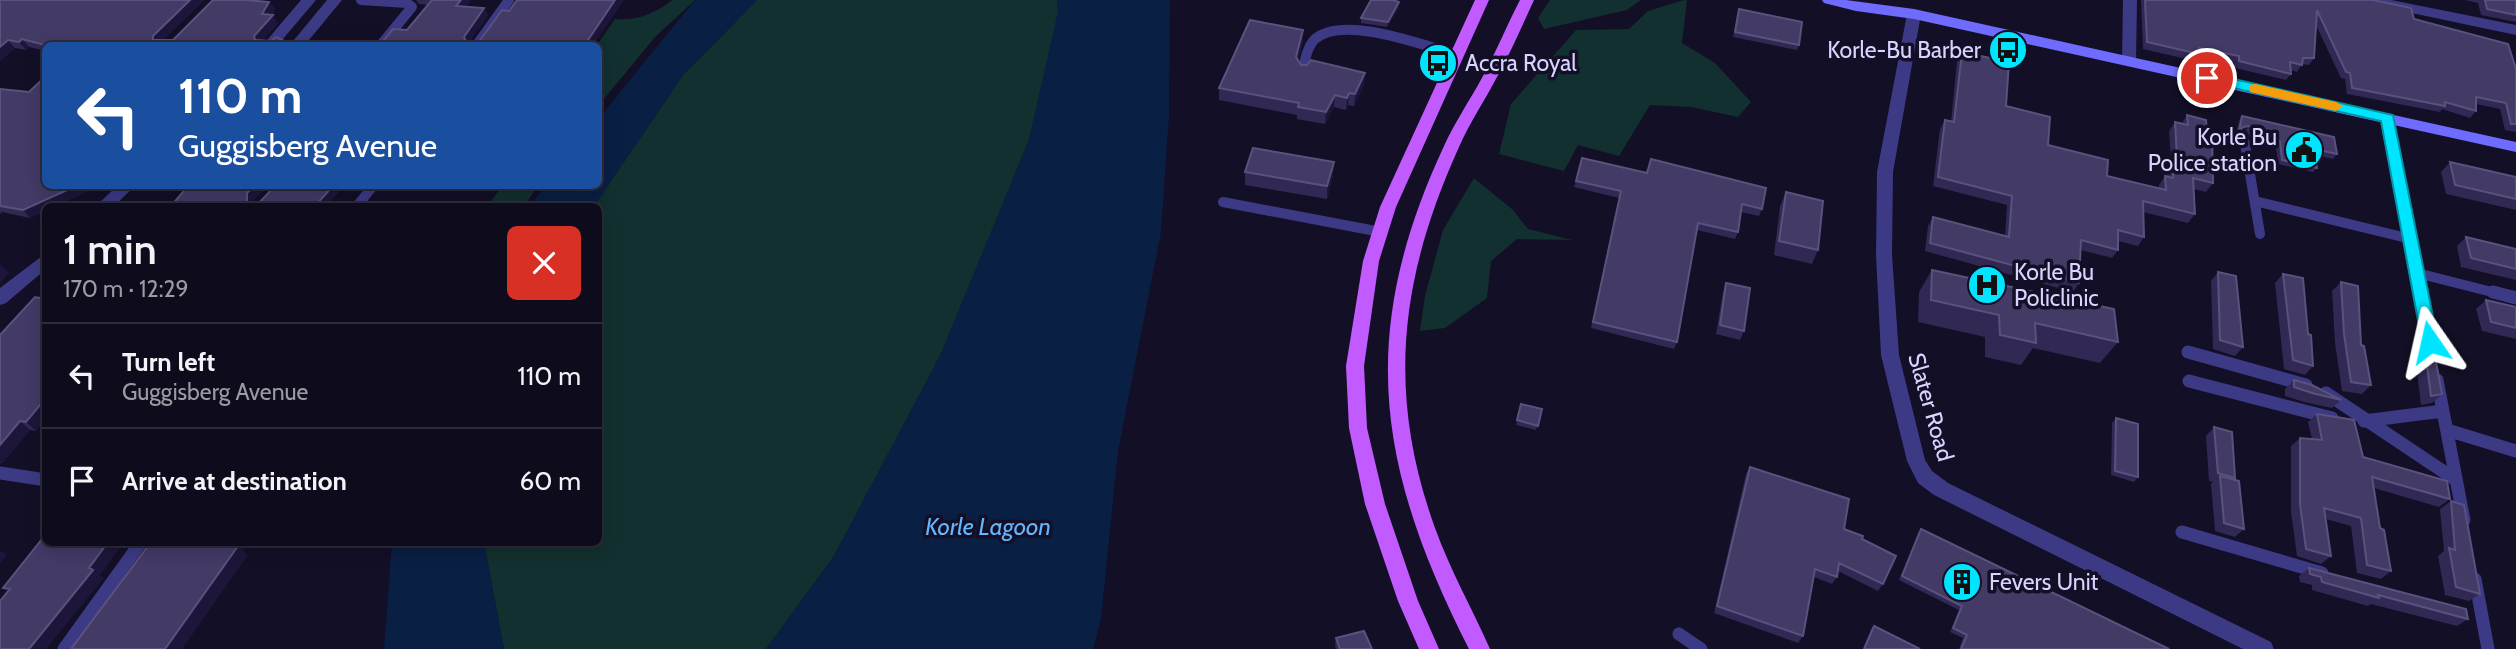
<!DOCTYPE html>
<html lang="en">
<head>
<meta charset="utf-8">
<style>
	:root { --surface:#0e0b1c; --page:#171425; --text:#f1f3f6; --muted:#9b9ba3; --line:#2e2b3b }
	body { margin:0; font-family:Cabin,sans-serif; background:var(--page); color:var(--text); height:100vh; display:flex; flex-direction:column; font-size:26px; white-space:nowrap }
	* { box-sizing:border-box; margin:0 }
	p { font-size:23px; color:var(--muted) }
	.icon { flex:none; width:38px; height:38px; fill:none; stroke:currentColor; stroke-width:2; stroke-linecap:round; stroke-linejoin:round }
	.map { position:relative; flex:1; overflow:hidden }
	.details { position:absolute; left:42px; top:203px; width:560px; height:343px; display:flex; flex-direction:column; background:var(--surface); border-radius:10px; box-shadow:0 4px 18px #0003,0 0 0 2px var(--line) }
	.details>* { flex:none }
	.guide { position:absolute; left:42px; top:42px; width:560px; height:147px; border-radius:10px; box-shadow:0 4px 18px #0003,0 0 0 2px var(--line); background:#1a4fa0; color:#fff; overflow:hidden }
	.pin { position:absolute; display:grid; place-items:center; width:60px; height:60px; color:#fff; margin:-30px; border:4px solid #fff; border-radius:50%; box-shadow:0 2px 7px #0007 }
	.me { position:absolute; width:77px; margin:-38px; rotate:349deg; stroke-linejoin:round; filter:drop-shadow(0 0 5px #0008) }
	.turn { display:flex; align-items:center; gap:24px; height:147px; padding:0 21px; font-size:32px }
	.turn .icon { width:91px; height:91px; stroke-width:2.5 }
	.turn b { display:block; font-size:49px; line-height:60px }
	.round { display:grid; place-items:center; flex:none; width:74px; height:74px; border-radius:10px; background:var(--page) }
	.headline { display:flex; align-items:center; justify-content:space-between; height:119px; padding:0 21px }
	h1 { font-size:42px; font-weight:600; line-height:52px }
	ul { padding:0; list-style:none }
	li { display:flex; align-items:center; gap:21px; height:105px; padding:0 21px; border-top:2px solid var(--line) }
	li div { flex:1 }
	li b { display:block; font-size:26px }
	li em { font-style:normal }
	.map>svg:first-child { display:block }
	.green { fill:#12302f }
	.water { fill:#0a1f44 }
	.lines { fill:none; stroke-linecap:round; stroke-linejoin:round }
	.lane-far1 { stroke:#3d3a85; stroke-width:10 }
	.lane { stroke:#3d3a85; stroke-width:13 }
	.street { fill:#3d3a85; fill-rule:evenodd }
	.secondary { fill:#6f6bff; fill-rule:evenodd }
	.primary { fill:#c25bff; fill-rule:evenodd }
	.wall { fill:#312854 }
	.shaded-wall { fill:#1d163a }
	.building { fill:#433a66; stroke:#5a527e; stroke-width:2 }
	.route { fill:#00e5ff; stroke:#0095a6; stroke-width:2 }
	.slow { fill:#f59e0b }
	.labels { text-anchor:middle; stroke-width:7; stroke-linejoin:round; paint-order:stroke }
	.poi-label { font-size:23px; fill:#d9d4ff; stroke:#130f26; text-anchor:start }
	.street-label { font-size:23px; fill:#d9d4ff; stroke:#130f26 }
	.water-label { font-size:24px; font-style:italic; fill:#62b6ff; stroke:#130f26 }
</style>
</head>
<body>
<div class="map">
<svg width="2516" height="649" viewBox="0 0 2516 649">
	<rect width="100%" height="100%" fill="#130f26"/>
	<!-- green -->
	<path class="green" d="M672,0H695L655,37L599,105L597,45L615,19C636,21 655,14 672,0Z
		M757,0H1057L1059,11L1029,140L941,354L834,556L766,649H504L484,543L598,542V206H594L683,75Z
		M1550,0H1641L1627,10L1544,29L1538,18Z
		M1684,0H1687L1682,43L1715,63L1751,102L1738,117L1691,107L1650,105L1619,156L1578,145L1564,171L1499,154L1511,104L1576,30L1629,29L1648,11Z
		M1474,178L1513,210L1528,229L1572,240L1517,239L1491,261L1487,298L1445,328L1420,331L1425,296L1443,230Z
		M502,186H538L524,206H488Z"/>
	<!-- water -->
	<path class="water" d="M695,0H757L683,75L594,206H529L546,186H598L599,118Z
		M1057,0H1170L1169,115L1161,232L1118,451L1101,619L1093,649H766L834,556L941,354L1029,140L1058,11Z
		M392,543H484L504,649H384Z"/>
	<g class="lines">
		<!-- lane-far1 -->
		<path class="lane-far1" d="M361,0L407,3L412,7L380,46
			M476,46L509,0
			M1303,70C1305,60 1307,47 1315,39C1343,14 1425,46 1458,55
			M2388,118L2421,294
			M2244,138L2260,234
			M2255,201L2411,239
			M1223,202L1381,232
			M357,206L373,186
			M2417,273L2500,294"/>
		<!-- lane -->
		<path class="lane" d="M2421,292L2432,352
			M2493,292L2516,298
			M2188,352L2306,385
			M2437,380L2464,520
			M2189,381L2332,418
			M2326,393L2456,480
			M2364,421L2443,411
			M2447,430L2516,451
			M0,473L46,480
			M2182,532L2322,573
			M2475,579L2488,649
			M1679,634L1701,649
			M64,649L141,542"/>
		<!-- street -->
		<path class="street" d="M301,0H316L277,46H262Z
			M327,0H342L304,46H289Z
			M2123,0H2137L2136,61L2129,66L2122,61Z
			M2362,0H2391L2516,25V35L2369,4Z
			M1914,9L1921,14L1893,172L1892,255L1899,355L1925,460L1932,471L1948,483L2271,642L2274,649H2243L1934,495L1918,483L1907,461L1881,355L1876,255L1877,172L1907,14Z
			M117,186H135L114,206H96Z
			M46,253V269L6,303L0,305V288Z"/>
		<!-- secondary -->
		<path class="secondary" d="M1822,0H1846L1914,9L2516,142V152L1914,19L1856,11L1824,3Z"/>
		<!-- primary -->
		<path class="primary" d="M1475,0H1489L1396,207L1379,261L1364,366L1367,428L1385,504L1418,601L1439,649H1419L1398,601L1365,504L1349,428L1346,366L1363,261L1380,207Z
			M1520,0H1534C1522,26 1511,52 1497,77C1485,100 1470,122 1459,147C1400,277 1386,392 1435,528C1450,570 1472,608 1490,649H1469C1377,468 1356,335 1444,146C1455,122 1470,100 1483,76C1496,52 1507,25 1520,0Z"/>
	</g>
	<!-- wall -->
	<path class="wall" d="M0,0H204L163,40H173L260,1L269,2L275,9L272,15L278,23L263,40L284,41L312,46H46V51L29,47L26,50L15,48L0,61Z
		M416,0H471L466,7L484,8L488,16L407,30L427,5L419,4Z
		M2141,0H2373L2516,69V132L2505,130L2500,109L2476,104V111L2470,118L2442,109L2440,112L2347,94L2345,79L2341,78L2316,25L2314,58L2309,65L2302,64L2297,72L2291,70V74L2286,80L2235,68L2234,63L2198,55L2195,61L2143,49Z
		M2465,0H2516V22L2481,15L2478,3Z
		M1399,2V7L1387,27L1361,23V18Z
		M1739,9L1799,45L1797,50L1733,37Z
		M1303,42L1298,60L1301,65L1364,85L1354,106L1348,105L1346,110L1334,107L1325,124L1297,119V115L1219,100V88Z
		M1962,52L2006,106L2048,145L2107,176L2159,188V185L2165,176H2166V165L2171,159L2169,131L2175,122L2182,123L2187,115L2213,183L2206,192L2194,189L2195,214L2188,223L2143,212L2144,237L2138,246L2118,241V250L2112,258L2081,250L2079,283L2073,292L1925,251L1928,226L1933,217L2005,236L2007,205L1933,186L1940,129L1945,120L1951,122L1957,61Z
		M0,89L29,92L46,186H100L55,206H46L30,218L2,212L0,214Z
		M2242,116L2337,154L2333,159L2315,155L2317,168L2313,172L2278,164L2276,146L2252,141L2246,130L2240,132L2235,137L2239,121Z
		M1582,158L1762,209L1759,216L1741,212L1738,232L1735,239L1697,230L1677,342L1674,349L1591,328L1619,198L1574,187Z
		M1334,162L1333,175L1327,199L1245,185V172Z
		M2450,162L2516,177V210L2446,194L2441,172Z
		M1786,192L1818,250L1812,264L1774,255L1780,206Z
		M2466,237L2516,249V280L2461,267L2457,246Z
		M1932,270L2118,342L2100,363L2033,348L2021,365L1985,357V337L1918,322L1919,292Z
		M2218,272L2243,347L2235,356L2213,349L2211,281Z
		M2283,274L2313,366L2305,375L2284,369L2275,283Z
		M2341,282L2361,345L2371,385L2362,394L2342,391L2335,343L2332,291Z
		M1726,283L1744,331L1740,340L1716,334L1723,292Z
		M2486,300L2516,307V339L2482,331L2476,309Z
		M0,335L36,431L30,430L2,463H0Z
		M2423,336L2442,394L2432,403L2421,405L2414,345Z
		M2294,380L2341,400L2332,408L2304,402L2285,396V389Z
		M1521,404L1542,409L1536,430L1516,425Z
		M2317,414L2363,457L2450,499L2439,507L2374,488L2380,528L2391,571L2381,579L2357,573L2351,526L2326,519L2331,556L2321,564L2297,556L2291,512V446L2300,438L2312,439L2308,422Z
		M2116,418L2138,477L2134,482L2111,475L2112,423Z
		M2214,427L2235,478L2234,479L2244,529L2235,537L2215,531L2211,484L2213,482L2209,481L2206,436Z
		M1750,467L1844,529L1883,584L1878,591L1838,571L1837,577L1832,584L1814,577L1803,636L1798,643L1714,613L1746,474Z
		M2451,501L2480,594L2469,601L2445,595L2438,556L2444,551L2440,509Z
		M1921,529L2169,649H1959L1963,638L1950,632L1959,610L1899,580L1918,533Z
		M2309,568L2468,619L2457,626L2371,604L2368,606L2312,590V585L2300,582L2299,576Z
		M1874,626L1920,649H1863L1871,629Z
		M1336,638L1372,649H1336L1335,646Z"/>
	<!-- shaded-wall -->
	<path class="shaded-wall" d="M190,0H204L159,44L153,40V36Z
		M461,0H471L461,14L456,6Z
		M615,0H624L593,46H584Z
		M269,2L275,9L268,21L273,15L278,23L260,44L255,40L254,36L262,14Z
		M1399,2V7L1387,27L1388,22Z
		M484,8L488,16L467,46L464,37Z
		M1303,30V42L1295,69L1296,57Z
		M22,39L29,47L26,50L19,42Z
		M8,40L15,48L1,61L0,60V47Z
		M309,41L312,46H305Z
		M1365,73L1364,85L1354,106L1355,94Z
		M1349,93L1348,105L1346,110L1347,98Z
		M1335,95L1334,107L1325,124L1326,112Z
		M2250,126L2246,130L2240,132L2235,137L2243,127Z
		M1334,162L1333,175L1327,199V186Z
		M76,186H100L55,206H46V211L30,218L23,210Z
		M254,186H268L253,201V206L247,204V193Z
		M333,186H344L327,206H315Z
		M0,264L9,273L0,283Z
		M46,398V419L36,431L26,422Z
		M20,421L30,430L2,463L0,462V445Z
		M108,542H124L100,575L104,578L46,649H29Z
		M233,542H248L243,550L248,555L182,649H165Z
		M2,551L7,555L0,563V552Z"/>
	<!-- building -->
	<path class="building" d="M0,0H190L153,36V40H173L213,0H246L269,2L262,14L273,15L254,36L255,40L271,41L276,37L284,41H309L305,46H49L22,39L19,42L8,40L0,47Z
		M432,0H461L456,6L484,8L464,37L467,44L470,46H379L393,29L407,30Z
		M517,0H615L584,46H473L478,43L502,10L509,11Z
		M1371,0H1393L1399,2L1388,22L1361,18Z
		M2145,0H2373L2411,8L2414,19L2508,44L2516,69V124H2511L2506,103L2476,97V111L2445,102V106L2352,88L2350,73L2346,72L2317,10L2314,58H2303L2302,65L2290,62L2291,74L2239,61V56L2199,48V54L2147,42Z
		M2485,0H2516V15L2487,9Z
		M1739,9L1802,22L1799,45L1735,32Z
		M1250,20L1303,30L1296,57L1301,65H1307L1311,60L1365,73L1355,94L1349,93L1347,98L1335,95L1326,112L1298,107L1299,103L1219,88Z
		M1962,52L2009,62L2006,106L2050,117L2048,145L2108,160L2107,176L2166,190L2165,176L2173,178V156L2177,158L2175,122L2188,125L2187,115L2206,120L2207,131L2212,132L2213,183L2193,178L2195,214L2143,201L2144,237L2118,230V250L2081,240L2079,283L1930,243L1933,217L2009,237L2012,196L1938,177L1945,120L1954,122Z
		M46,76V186H76L23,210L0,206V89L29,92Z
		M2242,116L2334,137L2337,154L2314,149L2317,168L2282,160L2280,141L2256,136L2250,126L2243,127L2239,132Z
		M1253,148L1334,162L1327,186L1245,172Z
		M1582,158L1647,173L1651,159L1766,188L1762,209L1742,204L1738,232L1698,223L1677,342L1593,322L1621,191L1576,181Z
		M2450,162L2516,177V199L2455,185Z
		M188,186H254L247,193V204L256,206L275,186H333L315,206H171Z
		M1786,192L1823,201L1818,250L1779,241Z
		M2466,237L2516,249V269L2471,258Z
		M1932,270L2114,309L2118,342L2035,323L2036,343L2000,335L1999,315L1931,300Z
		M2218,272L2236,276L2243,347L2220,340Z
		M2283,274L2303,278L2308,334L2311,335L2313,366L2293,360Z
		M2341,282L2358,286L2361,345L2364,346L2371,385L2351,382L2344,334Z
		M1726,283L1750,288L1744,331L1720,325Z
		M46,292V398L26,422L20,421L0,445V335L35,297L40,298Z
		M2486,300L2516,307V328L2491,322Z
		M2431,335L2442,394L2431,396L2423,336Z
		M2294,380L2312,385L2341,400L2312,393L2294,387Z
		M1521,404L1542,409L1538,426L1517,420Z
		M2317,414L2354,420L2363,457L2447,481L2450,499L2372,477L2380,528L2384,530L2391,571L2367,565L2361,518L2324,508L2331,556L2306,549L2300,504V438L2322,440Z
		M2116,418L2138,424V477L2115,471Z
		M2214,427L2232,432L2235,478L2218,473Z
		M1750,467L1849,499L1844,529L1863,536L1862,539L1896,556L1883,584L1839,563L1837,577L1815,569L1803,636L1717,606Z
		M2220,476L2239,481L2244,529L2224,523Z
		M2451,501L2464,505L2480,594L2456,587L2449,548L2455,550Z
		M1921,529L2169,649H1961L1967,635L1953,628L1962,606L1902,576Z
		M46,534V542H108L89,568L93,570L29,649H0V601L10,589L3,588Z
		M151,542H233L231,545L238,546L165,649H71Z
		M2309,568L2466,609L2468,619L2378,595L2379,598L2322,582L2321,577L2310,574Z
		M1874,626L1920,649H1864Z
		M1364,631L1372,649H1340L1336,638Z"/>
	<!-- route -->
	<path class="route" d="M2207,73L2393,115L2438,342L2436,346H2424L2422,342L2381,121L2202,81V75Z"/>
	<!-- slow -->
	<path class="slow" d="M2255,84L2336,102L2343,106L2336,111L2250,92V85Z"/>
	<!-- icons -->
	<defs>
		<symbol id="bus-disc" viewBox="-11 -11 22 22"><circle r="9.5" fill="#00e5ff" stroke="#130f26"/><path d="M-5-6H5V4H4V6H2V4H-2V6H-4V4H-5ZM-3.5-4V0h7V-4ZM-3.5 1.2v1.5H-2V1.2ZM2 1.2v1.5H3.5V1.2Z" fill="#111"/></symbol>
		<symbol id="civic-disc" viewBox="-11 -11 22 22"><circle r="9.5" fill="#00e5ff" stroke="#130f26"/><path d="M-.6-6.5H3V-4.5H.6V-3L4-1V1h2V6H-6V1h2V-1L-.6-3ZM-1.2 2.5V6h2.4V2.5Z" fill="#111"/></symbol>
		<symbol id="hospital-disc" viewBox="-11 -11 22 22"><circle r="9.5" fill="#00e5ff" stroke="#130f26"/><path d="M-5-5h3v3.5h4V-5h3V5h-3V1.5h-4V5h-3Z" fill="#111"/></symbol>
		<symbol id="building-disc" viewBox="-11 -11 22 22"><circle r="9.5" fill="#00e5ff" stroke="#130f26"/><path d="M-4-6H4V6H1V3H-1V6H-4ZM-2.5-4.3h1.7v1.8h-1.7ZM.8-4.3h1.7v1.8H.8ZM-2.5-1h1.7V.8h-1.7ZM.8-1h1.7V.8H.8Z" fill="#111"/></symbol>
	</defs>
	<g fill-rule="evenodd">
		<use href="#bus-disc" x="1986" y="28" width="44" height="44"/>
		<use href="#bus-disc" x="1416" y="41" width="44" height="44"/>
		<use href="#civic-disc" x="2282" y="128" width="44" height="44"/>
		<use href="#hospital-disc" x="1965" y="263" width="44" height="44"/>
		<use href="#building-disc" x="1940" y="560" width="44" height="44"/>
	</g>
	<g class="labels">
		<!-- poi labels -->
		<g class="poi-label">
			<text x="1981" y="58" text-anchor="end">Korle-Bu Barber</text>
			<text x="1465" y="71">Accra Royal</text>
			<text x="2277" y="145" text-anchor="end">Korle Bu<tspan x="2277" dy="26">Police station</tspan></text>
			<text x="2014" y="280">Korle Bu<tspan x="2014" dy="26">Policlinic</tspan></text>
			<text x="1989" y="590">Fevers Unit</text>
		</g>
		<!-- street labels -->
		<g class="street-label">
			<text transform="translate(1931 407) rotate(74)" y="8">Slater Road</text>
		</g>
		<!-- water labels -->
		<g class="water-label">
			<text x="988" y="535">Korle Lagoon</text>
		</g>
	</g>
</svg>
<div class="pin" style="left:2207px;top:78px;background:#d93025"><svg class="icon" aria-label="arrive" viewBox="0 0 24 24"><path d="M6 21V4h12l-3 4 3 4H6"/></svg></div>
<svg class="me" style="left:2430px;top:342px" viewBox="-20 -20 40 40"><path d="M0-17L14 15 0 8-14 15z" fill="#00e5ff" stroke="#fff" stroke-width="4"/></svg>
<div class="guide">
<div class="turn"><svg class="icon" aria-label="left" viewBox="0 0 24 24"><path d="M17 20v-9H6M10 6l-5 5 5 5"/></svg><div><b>110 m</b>Guggisberg Avenue</div></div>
</div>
<section class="details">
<div class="headline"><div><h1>1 min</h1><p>170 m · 12:29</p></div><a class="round" style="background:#d93025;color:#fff"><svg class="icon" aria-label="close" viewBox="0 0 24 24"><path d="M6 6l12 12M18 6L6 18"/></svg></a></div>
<ul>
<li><svg class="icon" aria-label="left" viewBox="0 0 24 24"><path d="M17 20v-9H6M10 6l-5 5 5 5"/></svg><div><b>Turn left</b><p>Guggisberg Avenue</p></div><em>110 m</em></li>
<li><svg class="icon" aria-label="arrive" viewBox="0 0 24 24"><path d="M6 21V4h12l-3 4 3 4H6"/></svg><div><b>Arrive at destination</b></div><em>60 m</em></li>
</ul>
</section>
</div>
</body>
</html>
